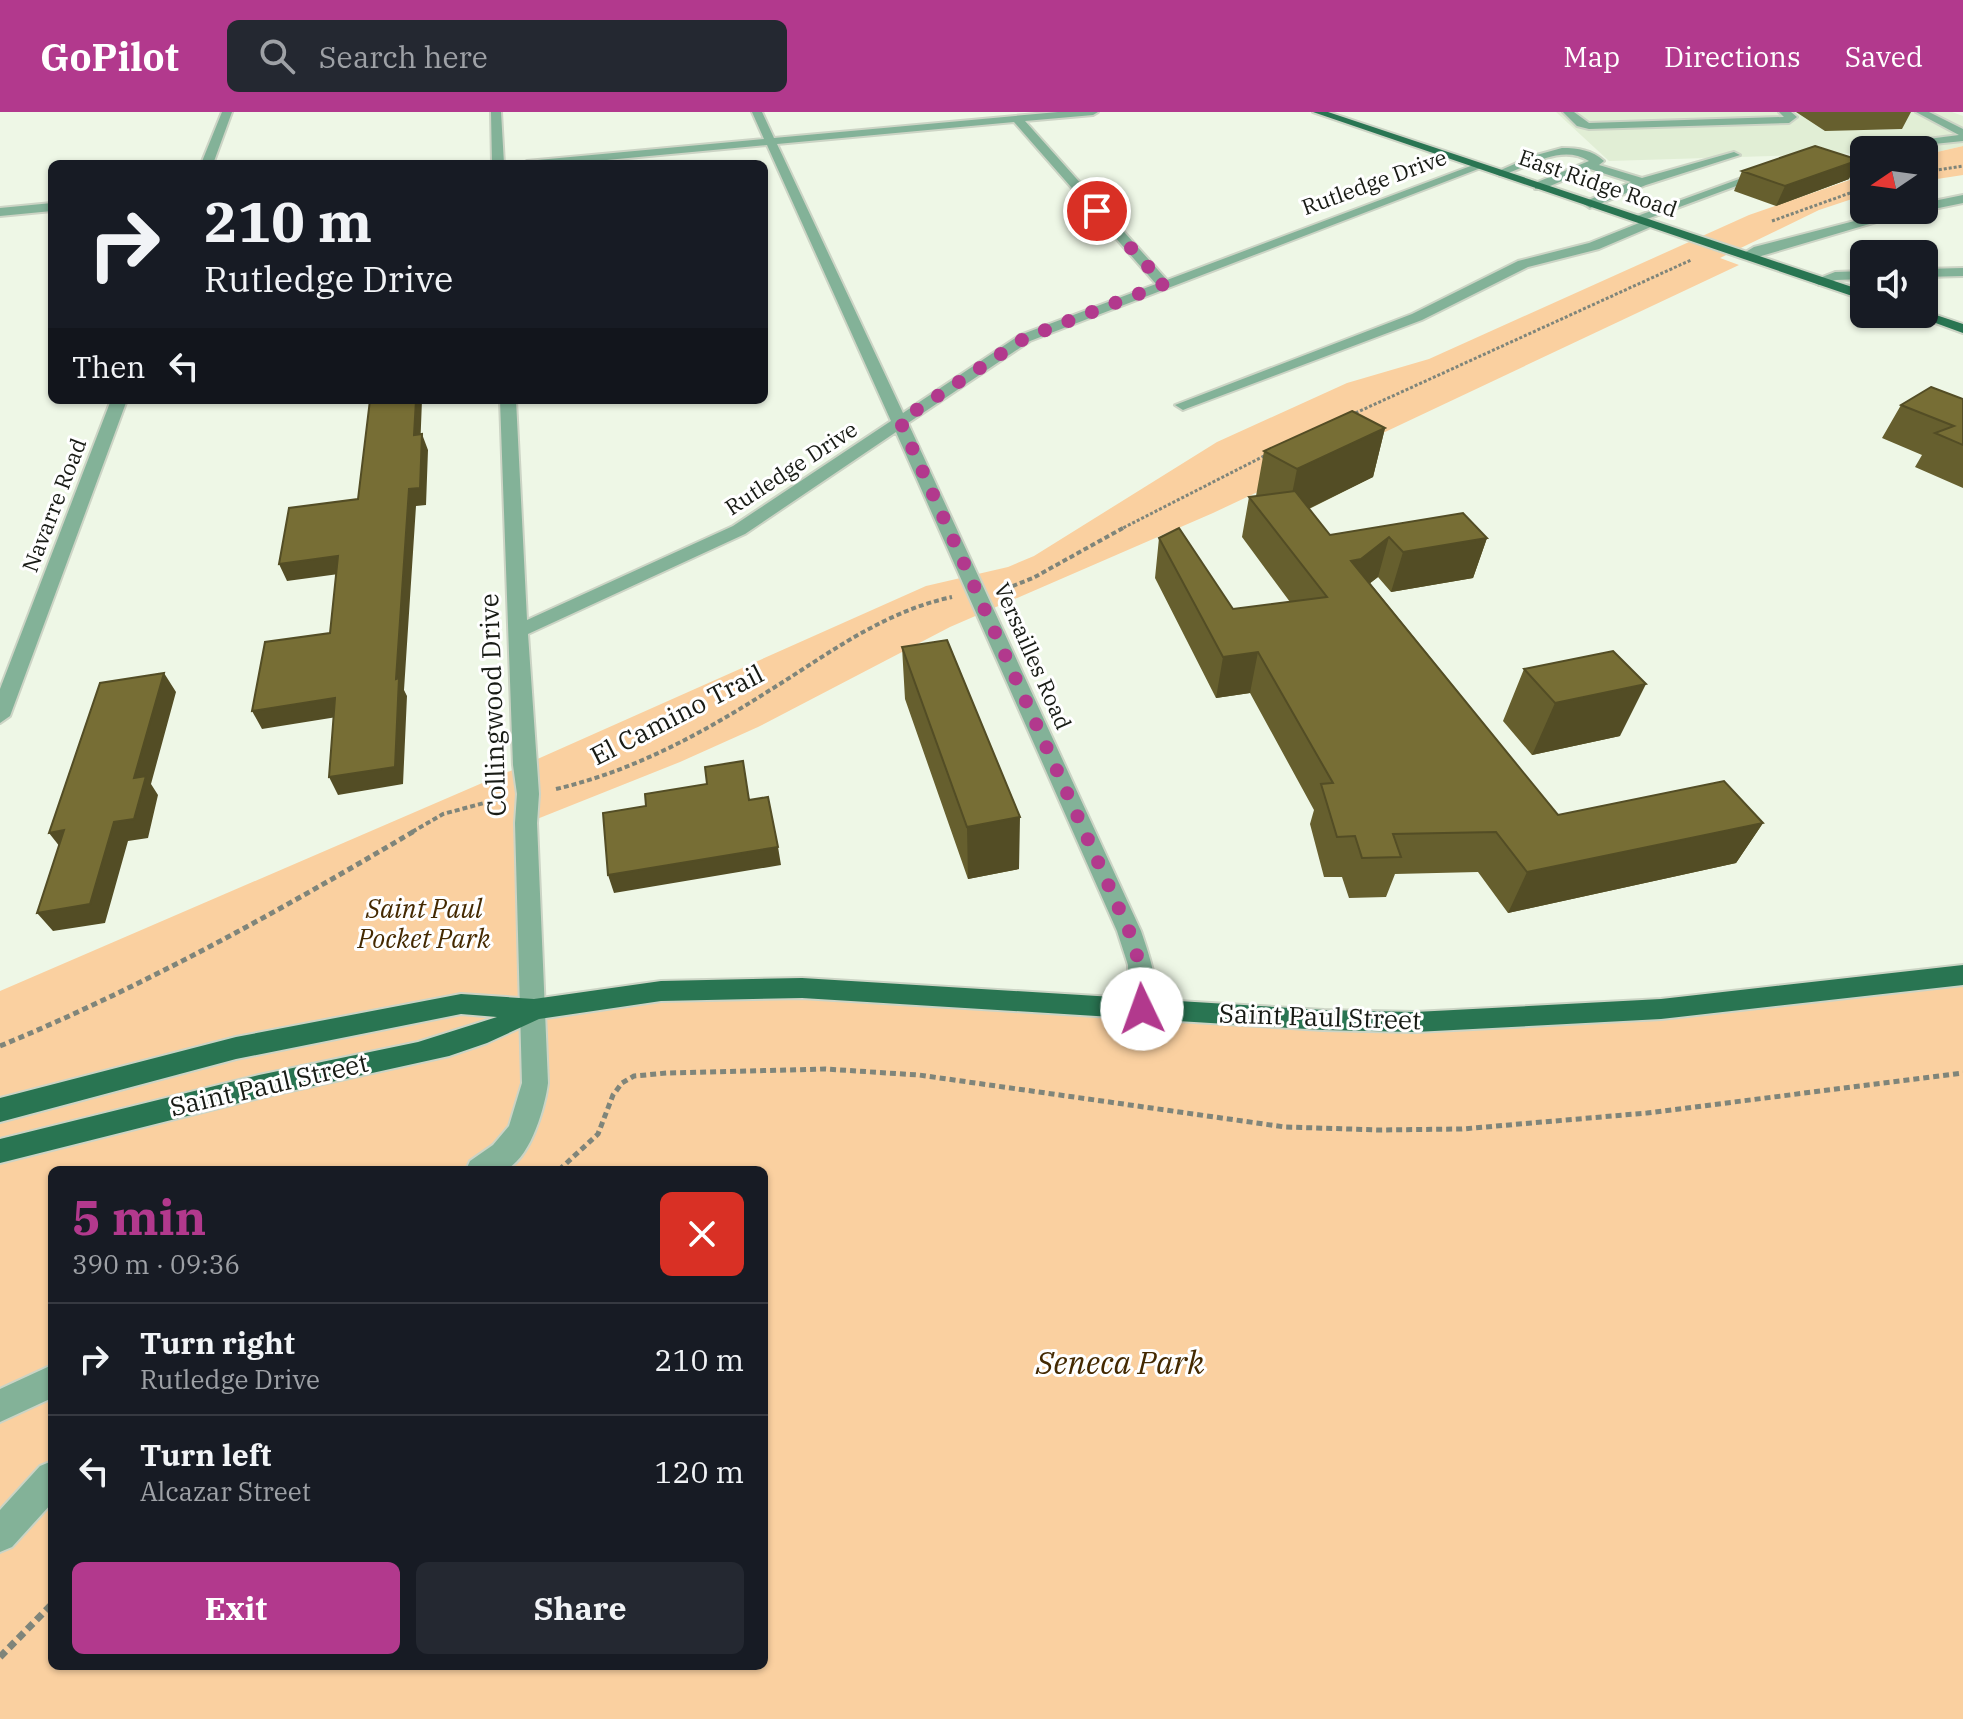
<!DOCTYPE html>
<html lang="en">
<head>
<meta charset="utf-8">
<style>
	:root { --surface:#171b24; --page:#242831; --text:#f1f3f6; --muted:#9ea1a6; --line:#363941; --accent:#b2398d }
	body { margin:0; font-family:"IBM Plex Serif",serif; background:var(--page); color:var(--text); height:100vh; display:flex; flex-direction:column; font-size:30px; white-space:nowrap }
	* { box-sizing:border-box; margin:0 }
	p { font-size:26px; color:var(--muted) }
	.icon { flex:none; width:44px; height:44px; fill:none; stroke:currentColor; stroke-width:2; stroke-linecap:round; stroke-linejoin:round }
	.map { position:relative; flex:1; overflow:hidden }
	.sheet { position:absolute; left:48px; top:1054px; width:720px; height:504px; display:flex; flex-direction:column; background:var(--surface); border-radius:12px; box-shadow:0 2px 6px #0004 }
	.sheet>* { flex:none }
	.guide { position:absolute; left:48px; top:48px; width:720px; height:244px; border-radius:12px; box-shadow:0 2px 6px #0004; background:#171b24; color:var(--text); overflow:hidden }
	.needle { width:52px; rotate:257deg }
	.tools { position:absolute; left:1850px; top:24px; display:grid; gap:16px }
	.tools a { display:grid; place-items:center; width:88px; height:88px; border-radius:12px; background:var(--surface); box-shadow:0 2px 6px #0004; font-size:40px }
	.pin { position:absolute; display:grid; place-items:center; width:68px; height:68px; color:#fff; margin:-34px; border:4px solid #fff; border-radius:50%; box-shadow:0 2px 8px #0007 }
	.me { position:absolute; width:88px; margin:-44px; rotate:357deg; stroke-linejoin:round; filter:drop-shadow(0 0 6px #0008) }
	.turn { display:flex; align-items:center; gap:28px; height:168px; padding:0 24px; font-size:36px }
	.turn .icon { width:104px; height:104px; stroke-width:2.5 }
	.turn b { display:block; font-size:56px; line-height:68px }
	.then { display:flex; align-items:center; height:76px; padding:0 24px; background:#0003; gap:16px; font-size:30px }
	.round { display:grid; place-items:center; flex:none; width:84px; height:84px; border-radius:12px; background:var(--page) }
	.head { display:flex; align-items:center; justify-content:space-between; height:136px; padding:0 24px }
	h1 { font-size:48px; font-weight:800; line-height:60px; color:var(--accent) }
	.action { display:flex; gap:16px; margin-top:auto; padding:16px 24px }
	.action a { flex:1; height:92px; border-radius:12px; background:var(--accent); color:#fff; font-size:32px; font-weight:800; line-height:92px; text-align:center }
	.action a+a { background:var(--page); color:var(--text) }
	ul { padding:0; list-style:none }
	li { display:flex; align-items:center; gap:24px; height:112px; padding:0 24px; border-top:2px solid var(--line) }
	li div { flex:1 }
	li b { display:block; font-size:30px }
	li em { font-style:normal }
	header { display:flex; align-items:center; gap:48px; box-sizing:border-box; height:112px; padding:0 40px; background:var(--accent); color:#fff }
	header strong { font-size:38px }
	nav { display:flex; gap:44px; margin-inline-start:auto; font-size:28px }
	.search { width:560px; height:72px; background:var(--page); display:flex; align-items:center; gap:20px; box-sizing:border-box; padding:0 28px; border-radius:12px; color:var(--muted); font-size:30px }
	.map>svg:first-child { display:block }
	.built { fill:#e1eed5 }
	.green { fill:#fad0a0; fill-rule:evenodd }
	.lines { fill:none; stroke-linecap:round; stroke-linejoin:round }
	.minor-casing { stroke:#ccd4c5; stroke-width:4 }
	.major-casing { stroke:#ccd4c5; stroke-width:4 }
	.path-far3 { stroke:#7f857a; stroke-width:3; stroke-dasharray:3 2; stroke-linecap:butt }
	.path-far2 { stroke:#7f857a; stroke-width:4; stroke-dasharray:5 3; stroke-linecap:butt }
	.path-far1 { stroke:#7f857a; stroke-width:5; stroke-dasharray:6 4; stroke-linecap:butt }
	.path { stroke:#7f857a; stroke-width:7; stroke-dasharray:8 5; stroke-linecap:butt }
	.minor { fill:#83b298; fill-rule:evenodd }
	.major { fill:#297552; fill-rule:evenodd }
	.wall { fill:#665f2e }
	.shaded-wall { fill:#534d25 }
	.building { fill:#776e35; stroke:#534d25; stroke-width:2 }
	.route { stroke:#b2398d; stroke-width:14; stroke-dasharray:0 25.2 }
	.labels { text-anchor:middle; stroke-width:6; stroke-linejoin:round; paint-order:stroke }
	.far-street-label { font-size:22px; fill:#181b15; stroke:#fff }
	.street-label { font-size:26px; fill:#181b15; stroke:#fff }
	.park-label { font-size:26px; font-style:italic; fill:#442901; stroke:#fff }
	.near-park-label { font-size:32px; font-style:italic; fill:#442901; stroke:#fff }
</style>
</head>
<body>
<header>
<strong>GoPilot</strong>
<div class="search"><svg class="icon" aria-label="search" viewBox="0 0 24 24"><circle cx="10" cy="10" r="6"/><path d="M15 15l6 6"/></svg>Search here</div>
<nav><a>Map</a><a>Directions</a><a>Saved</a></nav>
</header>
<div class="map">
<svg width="1963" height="1607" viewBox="0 0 1963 1607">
	<rect width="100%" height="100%" fill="#eef7e6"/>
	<!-- built -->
	<path class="built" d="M1556,0H1952L1963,4V34L1924,43V38H1864V41L1609,49Z"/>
	<!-- green -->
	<path class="green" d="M1963,34V63L1924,69V43Z
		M1864,63V83L1819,98L1720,146L1739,153L1213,401L950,515L758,615L680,650L527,711L534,896L661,879L1383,910L1963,863V1607H0V879L524,653L926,474L1008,455L1034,444L1217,330L1347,271L1429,247L1749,103ZM52,1058H764V1554H52Z"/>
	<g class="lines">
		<defs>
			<path id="minor" d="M222,0H232L213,52H201Z
				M491,0H501L504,52H492Z
				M752,0H762L774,26L1058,0H1098L1093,3L1025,9L1167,168L1476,52L1486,54L1030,229L908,311L1141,819C1149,843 1163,880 1151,904L1142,907L1133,904L1129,897L1128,853L1117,819L896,320L745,422L528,522L539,682L537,711L548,971C545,995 530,1049 504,1058C494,1061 476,1058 466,1058L470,1049L493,1033L509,1014L522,971L515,711L517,682L513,653L500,288H516L527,508L733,414L891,309L767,33L564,52H521L527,49L764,27ZM1014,10L1156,172L1020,223L903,301L777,32Z
				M1563,0H1574L1589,11L1784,5L1779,0H1791L1797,5L1789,11L1589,17L1577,14Z
				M1916,0H1929L1963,17V29L1885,37L1883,35L1889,32L1959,23Z
				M1562,36C1578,36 1592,38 1604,49L1599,53L1642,66L1734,40L1740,43L1646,73L1590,96L1584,92L1586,89L1631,70L1590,57L1543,77H1535V71L1589,49C1560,31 1528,56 1500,64L1494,61L1533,44Z
				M1764,58L1774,60L1639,110L1629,107Z
				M1963,83V91L1924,99L1921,98H1924V91Z
				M52,91V99L0,104V96Z
				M1897,98H1917L1751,147L1739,144L1754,135Z
				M1649,107L1655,111L1653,114L1599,137L1528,155L1422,208L1188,296L1183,298L1175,293L1412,202L1518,149L1589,131Z
				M1963,156V164L1924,165V157Z
				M1864,159V167L1836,168L1819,173L1812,169L1835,160Z
				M111,288H127L10,604L0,611V577Z
				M52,1253V1286L0,1310V1277Z
				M52,1349V1391L12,1435L0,1440V1398L40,1354Z"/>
			<path id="major" d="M1313,0H1328L1864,179V188Z
				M1924,199L1963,212V221L1911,202H1924Z
				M1963,853V873L1661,907L1415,920L1324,918L802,886L661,889L539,907L487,931L449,944L259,986L0,1051V1027L259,963L418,930L497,905L461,902L236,947L0,1010V986L236,925L461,882L534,887L661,869L802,866L1324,898L1415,900L1661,887Z"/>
		</defs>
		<!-- minor casing -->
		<use href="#minor" class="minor-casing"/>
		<!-- major casing -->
		<use href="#major" class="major-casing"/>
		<!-- path-far3 -->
		<path class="path-far3" d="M1924,60L1963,54
			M1772,109L1864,76
			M1351,303L1691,148
			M1119,418L1266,343"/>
		<!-- path-far2 -->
		<path class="path-far2" d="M1005,477L1033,466L1123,416
			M556,677C633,659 701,622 767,580C827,543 882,500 952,485
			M412,720L443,702L499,687"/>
		<!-- path-far1 -->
		<path class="path-far1" d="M0,934C145,874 281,798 416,718
			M559,1058L598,1022L613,983L622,971L634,964L667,961L825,957L919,963L1285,1015L1380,1018L1462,1017L1647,1001L1963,961"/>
		<!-- path -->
		<path class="path" d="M0,1545L52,1492"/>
		<!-- minor -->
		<use href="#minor" class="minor"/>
		<!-- major -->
		<use href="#major" class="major"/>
	</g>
	<!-- wall -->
	<path class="wall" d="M1796,0H1911L1902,17L1825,19Z
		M1742,59L1849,67L1776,94L1734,79Z
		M1963,287V376L1915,355L1922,343L1882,326L1901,293Z
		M1385,316L1373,365L1309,397L1330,423L1487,426L1473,466L1391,480L1378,465L1370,471L1558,703L1763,711L1736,751L1508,801L1478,760L1395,762L1386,785L1349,786L1342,765H1324L1310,712L1314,698L1250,581L1216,586L1155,466L1159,426L1233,497L1290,490L1242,425L1249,385L1256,384L1264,339Z
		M902,535L1019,757L968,767L905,587Z
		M1524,557L1620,624L1532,643L1503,609Z"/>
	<!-- shaded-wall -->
	<path class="shaded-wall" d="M1859,48L1849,67L1776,94L1785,74Z
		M416,288H422L420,339L414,323Z
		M1385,316L1373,365L1287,407L1297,357Z
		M422,322L428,338L426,393L416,394L404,578L407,584L403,672L338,683L329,665L396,567L409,377Z
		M1389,425L1378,465L1350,487L1351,449Z
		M1487,426L1473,466L1391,480L1403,440Z
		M338,444L346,461L287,469L279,452Z
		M1258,540L1250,581L1216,586L1223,545Z
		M164,561L176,580L151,672L158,683L148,726L128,729L105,811L53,819L37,801L114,710Z
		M1646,572L1620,624L1532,643L1555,591Z
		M335,586L343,604L262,617L252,599Z
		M1020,705L1019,757L968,767L967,715Z
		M1763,711L1736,751L1508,801L1527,760Z
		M64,718V740L49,721Z
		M778,735L781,753L614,781L608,763Z"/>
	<!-- building -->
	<path class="building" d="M1815,34L1859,48L1785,74L1742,59Z
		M1931,275L1963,287V333L1935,321L1954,314L1901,293Z
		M370,288H416L414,323L422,322L420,376L409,377L396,567L399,566L395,655L329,665L335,586L252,599L265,530L330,521L338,444L279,452L289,396L358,387Z
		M1352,299L1385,316L1297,357L1264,339Z
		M1295,379L1330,423L1463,401L1487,426L1403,440L1389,425L1361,447L1351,449L1558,703L1724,669L1763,711L1527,760L1496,720L1393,722L1401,745L1362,746L1355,724L1337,725L1321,672L1333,671L1258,540L1223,545L1159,426L1179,416L1233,497L1327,485L1249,385Z
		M947,528L1020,705L967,715L902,535Z
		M1613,539L1646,572L1555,591L1524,557Z
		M164,561L134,666L146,664L134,707L114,710L90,792L37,801L64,718L49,721L100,571Z
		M743,649L749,688L768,685L778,735L608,763L603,701L646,694L645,682L707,672L705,655Z"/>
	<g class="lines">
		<!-- route -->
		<path class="route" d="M1097,99L1164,172L1025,226L900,309L1129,819L1140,853L1142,897"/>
	</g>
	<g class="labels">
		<!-- far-street labels -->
		<g class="far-street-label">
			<text transform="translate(1374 70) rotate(-20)" y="8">Rutledge Drive</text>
			<text transform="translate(1598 71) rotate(19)" y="8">East Ridge Road</text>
			<text transform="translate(791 356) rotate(-33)" y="8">Rutledge Drive</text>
			<text transform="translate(54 393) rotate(-69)" y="8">Navarre Road</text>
			<text transform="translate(1033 544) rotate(66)" y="8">Versailles Road</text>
		</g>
		<!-- street labels -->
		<g class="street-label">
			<text transform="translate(493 593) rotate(-92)" y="9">Collingwood Drive</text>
			<text transform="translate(677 603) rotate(-27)" y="9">El Camino Trail</text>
			<text transform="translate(1320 905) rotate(2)" y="9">Saint Paul Street</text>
			<text transform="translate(269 973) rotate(-13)" y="9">Saint Paul Street</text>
		</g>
		<!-- park labels -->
		<g class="park-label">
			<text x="424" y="806">Saint Paul<tspan x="424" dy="30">Pocket Park</tspan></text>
		</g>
		<!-- near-park labels -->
		<g class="near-park-label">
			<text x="1120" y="1262">Seneca Park</text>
		</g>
	</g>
</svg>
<div class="tools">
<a><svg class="needle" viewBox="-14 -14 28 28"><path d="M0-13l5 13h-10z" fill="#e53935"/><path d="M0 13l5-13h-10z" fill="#9ea1a6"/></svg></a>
<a><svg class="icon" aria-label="sound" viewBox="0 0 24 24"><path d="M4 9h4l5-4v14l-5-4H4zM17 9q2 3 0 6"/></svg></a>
</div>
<div class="pin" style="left:1097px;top:99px;background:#d93025"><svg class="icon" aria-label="arrive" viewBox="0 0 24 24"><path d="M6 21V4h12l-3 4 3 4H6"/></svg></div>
<svg class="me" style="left:1142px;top:897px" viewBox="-20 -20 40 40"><circle r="19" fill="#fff"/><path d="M0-13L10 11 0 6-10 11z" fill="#b2398d"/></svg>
<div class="guide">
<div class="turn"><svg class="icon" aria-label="right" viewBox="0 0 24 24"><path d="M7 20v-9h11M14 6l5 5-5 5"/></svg><div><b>210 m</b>Rutledge Drive</div></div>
<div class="then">Then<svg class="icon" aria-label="left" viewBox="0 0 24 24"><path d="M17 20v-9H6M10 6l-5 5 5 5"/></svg></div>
</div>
<section class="sheet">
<div class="head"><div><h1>5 min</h1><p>390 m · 09:36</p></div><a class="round" style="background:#d93025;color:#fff"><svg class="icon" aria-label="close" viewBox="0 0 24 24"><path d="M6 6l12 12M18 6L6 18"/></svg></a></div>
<ul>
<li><svg class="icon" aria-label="right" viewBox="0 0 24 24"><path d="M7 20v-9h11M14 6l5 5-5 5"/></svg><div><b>Turn right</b><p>Rutledge Drive</p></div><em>210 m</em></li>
<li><svg class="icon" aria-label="left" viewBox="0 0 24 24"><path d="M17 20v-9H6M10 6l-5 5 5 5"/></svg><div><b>Turn left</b><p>Alcazar Street</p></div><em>120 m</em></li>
</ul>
<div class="action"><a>Exit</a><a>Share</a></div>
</section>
</div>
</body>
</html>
